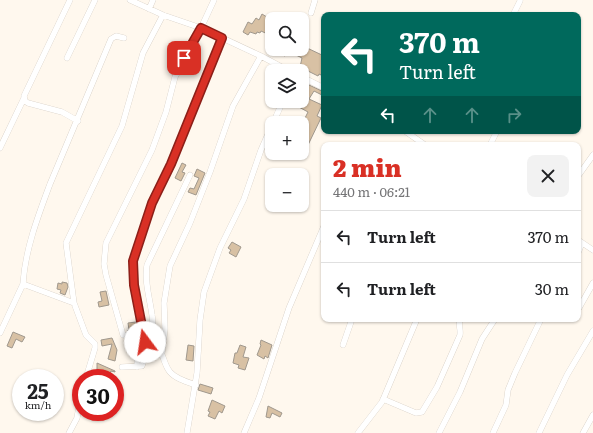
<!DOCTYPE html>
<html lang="en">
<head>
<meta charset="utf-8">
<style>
	:root { --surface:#fff; --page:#f2f2f2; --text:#202124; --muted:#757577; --line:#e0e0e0; --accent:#d93025 }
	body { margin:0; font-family:Literata,serif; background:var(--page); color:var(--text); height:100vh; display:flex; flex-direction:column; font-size:15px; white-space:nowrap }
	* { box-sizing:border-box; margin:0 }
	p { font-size:13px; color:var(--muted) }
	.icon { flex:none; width:22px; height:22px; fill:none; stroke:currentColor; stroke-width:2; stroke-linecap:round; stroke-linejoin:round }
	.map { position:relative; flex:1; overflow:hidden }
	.details { position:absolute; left:321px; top:142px; width:260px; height:180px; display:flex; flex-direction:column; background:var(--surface); border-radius:8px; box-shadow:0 1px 3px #0004 }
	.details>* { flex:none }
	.banner { position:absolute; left:321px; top:12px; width:260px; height:122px; border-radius:8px; box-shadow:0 1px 3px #0004; background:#00695c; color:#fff; overflow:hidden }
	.buttons { position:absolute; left:265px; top:12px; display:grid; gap:8px }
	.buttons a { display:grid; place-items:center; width:44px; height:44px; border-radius:8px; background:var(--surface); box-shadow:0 1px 3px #0004; font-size:20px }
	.speed { position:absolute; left:12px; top:369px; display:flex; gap:8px; font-size:20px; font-weight:700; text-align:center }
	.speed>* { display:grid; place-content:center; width:52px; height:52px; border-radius:50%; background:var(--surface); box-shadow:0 1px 3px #0004; line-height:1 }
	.speed small { font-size:10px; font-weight:400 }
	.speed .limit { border:6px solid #d22; background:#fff; color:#111 }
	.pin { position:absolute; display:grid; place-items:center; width:34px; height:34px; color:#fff; margin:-17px; border-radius:8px; box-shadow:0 2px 6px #0006 }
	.me { position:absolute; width:44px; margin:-22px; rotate:346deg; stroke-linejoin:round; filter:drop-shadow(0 0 3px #0008) }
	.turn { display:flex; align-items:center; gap:14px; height:84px; padding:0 12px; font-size:18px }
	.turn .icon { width:52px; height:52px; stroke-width:2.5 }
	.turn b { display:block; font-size:28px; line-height:34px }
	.lanes { display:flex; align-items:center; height:38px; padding:0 12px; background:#0003; justify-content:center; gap:20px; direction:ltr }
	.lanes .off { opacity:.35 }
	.round { display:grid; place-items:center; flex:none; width:42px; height:42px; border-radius:8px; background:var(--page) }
	.summary { display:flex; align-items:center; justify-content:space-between; height:68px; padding:0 12px }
	h1 { font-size:24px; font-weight:800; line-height:30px; color:var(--accent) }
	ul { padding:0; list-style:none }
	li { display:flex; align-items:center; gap:12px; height:52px; padding:0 12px; border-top:1px solid var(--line) }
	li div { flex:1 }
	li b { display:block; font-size:15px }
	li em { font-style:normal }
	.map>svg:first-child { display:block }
	.building { fill:#d8c1a4; stroke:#a0988d }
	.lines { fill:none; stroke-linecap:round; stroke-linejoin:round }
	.minor-casing { stroke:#d1c8bd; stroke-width:6 }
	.minor { stroke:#fff; stroke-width:5.5 }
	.route-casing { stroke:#8d1f18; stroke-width:10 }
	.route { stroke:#d93025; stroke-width:7 }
</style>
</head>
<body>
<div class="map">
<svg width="593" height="433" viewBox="0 0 593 433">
	<rect width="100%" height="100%" fill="#fff8ee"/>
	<!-- building -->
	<path class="building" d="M262,14L270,19L268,22L272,24V36L261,31L260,33L257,32L256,34L250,32L248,35L243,32L248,22L252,24L256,18L259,20Z
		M302,38L308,41L305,47L324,56V74L322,73L321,75L319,74L318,76L300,67L302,58L288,51L285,56L270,49H297L302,52Z
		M309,85L324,92V96L314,91L309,99L322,105L317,116L321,118L308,145L302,142V124L308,112L297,106L299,101H302Z
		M182,163L186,165L182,172L185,173L181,181L175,178Z
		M197,169L205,173L196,195L188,192L190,188L194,189L199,178L194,176Z
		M232,242L241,247L236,257L229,253L231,250L228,248Z
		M62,282L67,283L68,287L65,295L60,293L61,290L57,289L58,283L62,284Z
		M106,291L109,305L99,307L98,302L102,301L100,292Z
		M136,322L138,333L127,331L129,330L128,323Z
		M13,332L25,337L22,342L16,339L12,348L7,346Z
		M112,338L117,350L115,361L108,359L112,344L102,346L101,340Z
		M261,340L272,345L268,358L265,356L264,359L257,355L261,345L260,344Z
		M188,345L194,346L193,361L186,360Z
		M240,345L246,347L243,357L249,358L245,370L238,368L239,365L233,363L235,353H237Z
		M97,363L115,371V372L111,371L108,378H104L106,371H97Z
		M200,384L213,388L211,394L198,390Z
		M212,400L225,406L222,413L219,411L215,419L208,416L210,412L208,411Z
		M268,406L282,413L280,417L272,413L270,418L266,417Z"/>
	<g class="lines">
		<defs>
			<path id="minor" d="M70,0L24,96L25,101L28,103L62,112L78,121
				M130,0L163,15L201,28L261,56L289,71
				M149,9L153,0
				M311,13L315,0
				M513,15L520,1
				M67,58L95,0
				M302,77L324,88
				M273,123L283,101
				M405,131L425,145
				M490,145L497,131
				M0,148L24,98
				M578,176L593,155
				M578,240L593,250
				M578,253L582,243
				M23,284C25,250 38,216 50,184L111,39L116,36L124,38
				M74,303L66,243L122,126L143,53L163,15
				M579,308L593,283
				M0,333L23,284L74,303L86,335L95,344V348L86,378
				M147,343C166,348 161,361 170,372C176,379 187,382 196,385
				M151,344C152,334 154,325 152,315C150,299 144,281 147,265L190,175
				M343,345L352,319
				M162,353L165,329L164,303L170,266L190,223L210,172L233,106L261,56
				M122,367L142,366L146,354V345L134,285L133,261L152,203L171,164L222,38
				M137,367L138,340L135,336L123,335L106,275L104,264L106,243L152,150L166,112L175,77L201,28L214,0
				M383,399L416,413L422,412L437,387L460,335C461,329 458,325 460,319
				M69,433L77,418L81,395
				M187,433L197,373L200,320L204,292L220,248L244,199L261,150L272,125
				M244,433L259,398L289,308L324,226
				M358,433L382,402L417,319
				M439,433L460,392L482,339L495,319
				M493,433L506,405L508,390L515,373L541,319
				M539,433L567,375L593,331
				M583,433L593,415"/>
		</defs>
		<!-- minor casing -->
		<use href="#minor" class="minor-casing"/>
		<!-- minor -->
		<use href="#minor" class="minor"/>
	</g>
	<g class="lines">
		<defs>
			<path id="route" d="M145,342L134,285L133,261L152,203L171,164L222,38L201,28L184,58"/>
		</defs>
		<!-- route casing -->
		<use href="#route" class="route-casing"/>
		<!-- route -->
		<use href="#route" class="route"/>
	</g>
</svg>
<div class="buttons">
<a><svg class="icon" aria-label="search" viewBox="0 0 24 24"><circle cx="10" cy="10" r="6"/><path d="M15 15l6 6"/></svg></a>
<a><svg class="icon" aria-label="layers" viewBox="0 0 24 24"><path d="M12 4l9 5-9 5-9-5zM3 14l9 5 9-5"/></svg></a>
<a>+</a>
<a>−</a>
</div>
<div class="speed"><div>25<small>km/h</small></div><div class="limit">30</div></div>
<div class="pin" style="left:184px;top:58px;background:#d93025"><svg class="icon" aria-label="arrive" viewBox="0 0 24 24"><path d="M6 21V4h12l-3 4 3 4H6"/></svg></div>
<svg class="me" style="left:145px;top:342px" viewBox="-20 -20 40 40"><circle r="19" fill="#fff"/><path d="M0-13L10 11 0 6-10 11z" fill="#d93025"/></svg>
<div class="banner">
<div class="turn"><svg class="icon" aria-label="left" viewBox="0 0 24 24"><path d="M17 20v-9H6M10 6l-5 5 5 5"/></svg><div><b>370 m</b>Turn left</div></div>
<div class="lanes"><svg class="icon" aria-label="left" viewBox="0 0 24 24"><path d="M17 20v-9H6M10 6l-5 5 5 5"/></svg><svg class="icon off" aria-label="ahead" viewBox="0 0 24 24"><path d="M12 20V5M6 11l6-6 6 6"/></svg><svg class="icon off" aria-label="ahead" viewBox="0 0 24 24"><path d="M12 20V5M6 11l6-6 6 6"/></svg><svg class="icon off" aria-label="right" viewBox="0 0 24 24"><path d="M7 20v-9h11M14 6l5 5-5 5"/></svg></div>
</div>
<section class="details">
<div class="summary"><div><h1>2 min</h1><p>440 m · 06:21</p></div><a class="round"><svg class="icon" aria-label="close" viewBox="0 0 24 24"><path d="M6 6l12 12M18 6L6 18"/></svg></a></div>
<ul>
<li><svg class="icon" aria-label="left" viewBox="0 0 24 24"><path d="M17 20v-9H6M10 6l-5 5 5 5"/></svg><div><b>Turn left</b></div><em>370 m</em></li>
<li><svg class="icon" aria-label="left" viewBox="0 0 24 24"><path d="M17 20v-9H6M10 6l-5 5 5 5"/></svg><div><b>Turn left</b></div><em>30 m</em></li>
</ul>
</section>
</div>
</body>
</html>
